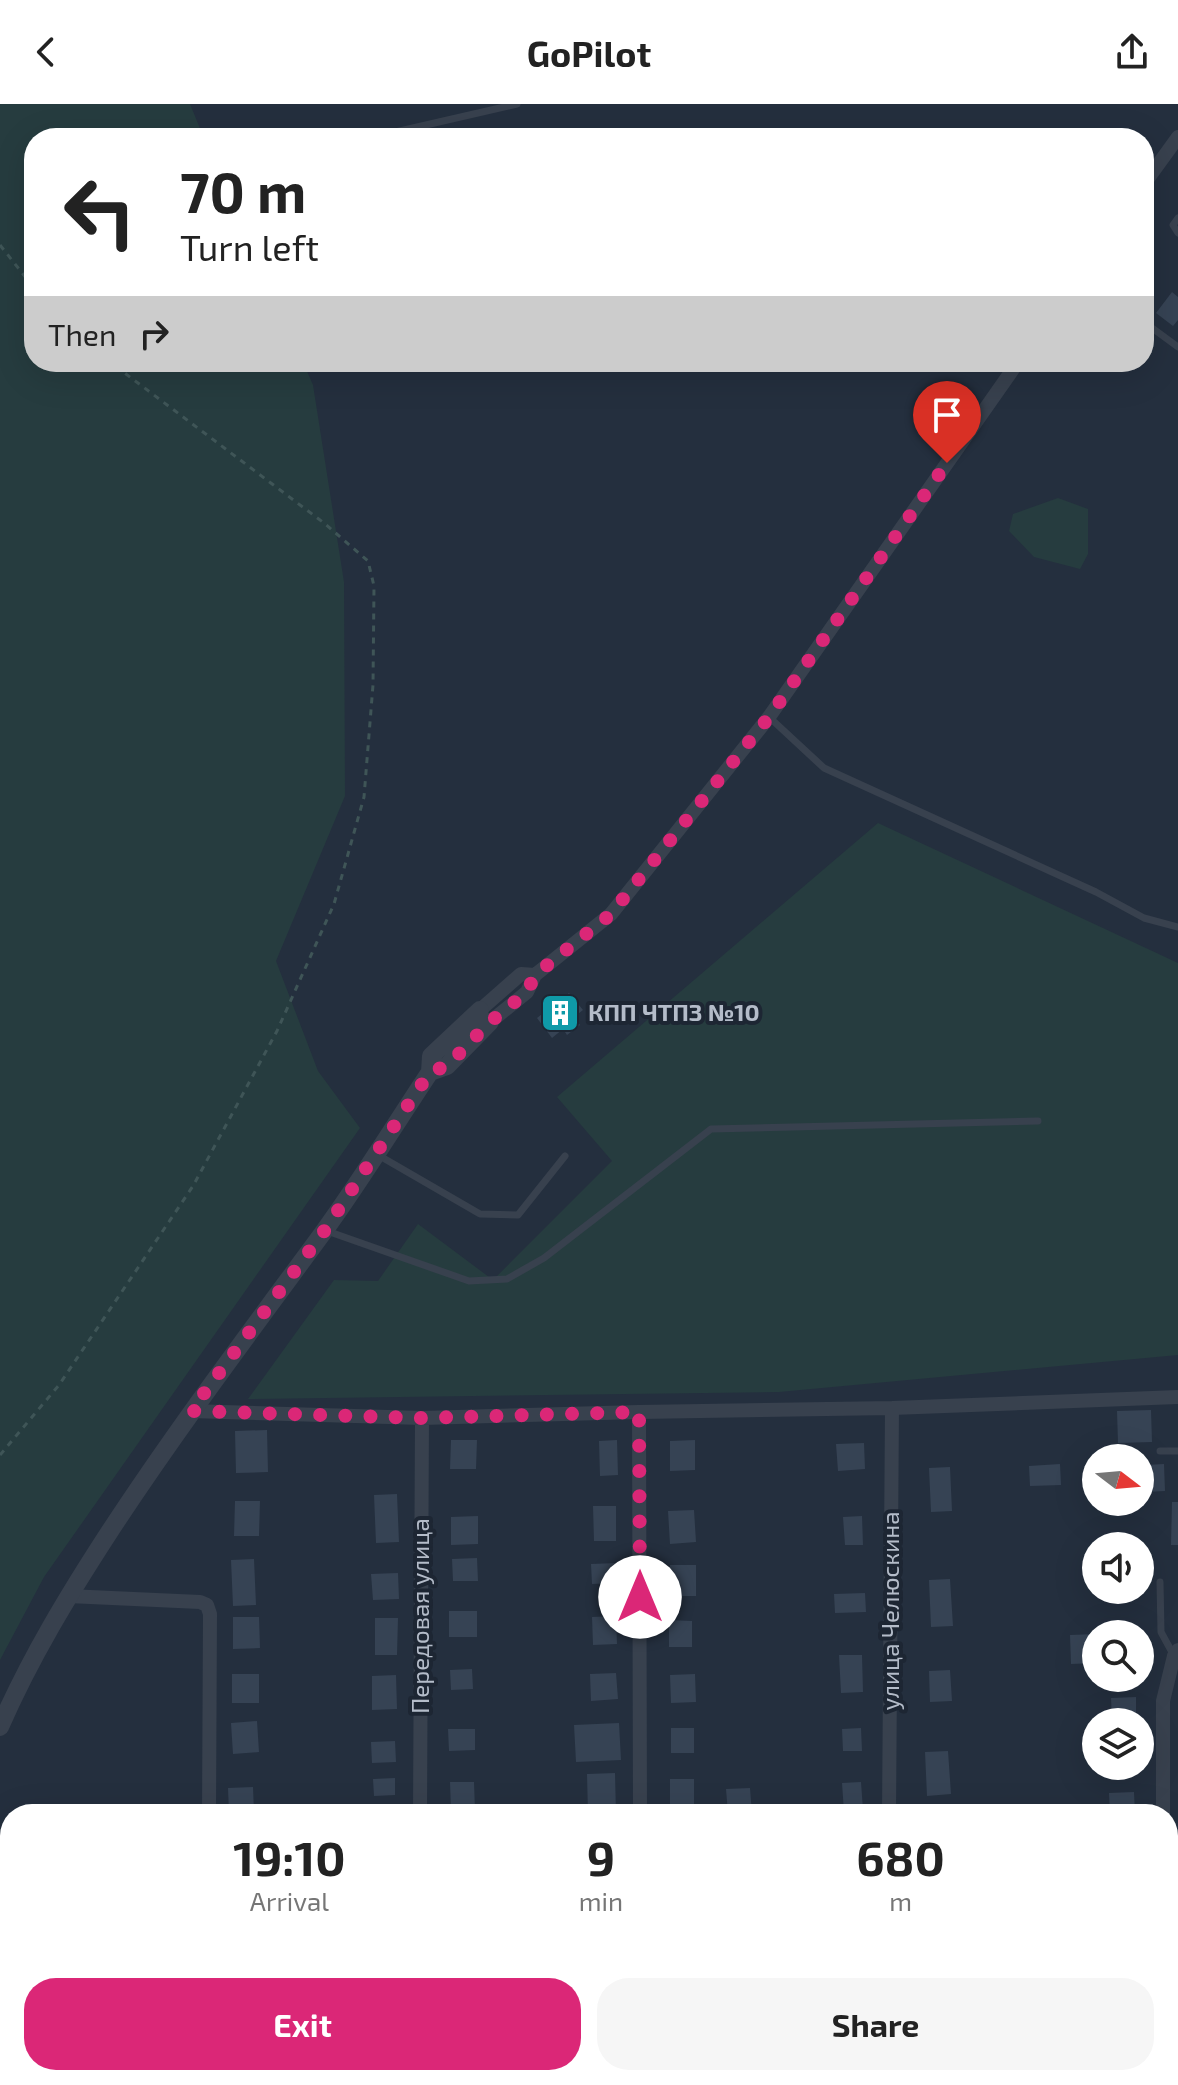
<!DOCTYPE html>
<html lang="en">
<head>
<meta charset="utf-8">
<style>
	:root { --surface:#fff; --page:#f6f6f6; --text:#222; --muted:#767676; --accent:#db2777 }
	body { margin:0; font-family:"Exo 2",sans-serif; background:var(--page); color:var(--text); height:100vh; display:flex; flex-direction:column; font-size:30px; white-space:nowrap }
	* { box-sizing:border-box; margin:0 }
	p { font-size:26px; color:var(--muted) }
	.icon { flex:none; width:44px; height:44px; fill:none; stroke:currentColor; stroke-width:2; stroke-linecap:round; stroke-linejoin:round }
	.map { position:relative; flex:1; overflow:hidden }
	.sheet { position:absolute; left:0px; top:1700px; width:1178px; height:282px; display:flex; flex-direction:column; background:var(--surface); border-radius:32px 32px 0 0; box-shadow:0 8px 32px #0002 }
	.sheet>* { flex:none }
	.banner { position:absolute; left:24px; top:24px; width:1130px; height:244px; border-radius:32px; box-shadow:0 8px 32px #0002; background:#fff; color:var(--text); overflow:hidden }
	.needle { width:52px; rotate:106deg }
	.buttons { position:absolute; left:1082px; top:1340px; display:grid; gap:16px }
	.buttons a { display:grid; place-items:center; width:72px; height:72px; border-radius:50%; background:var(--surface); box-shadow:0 8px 32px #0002; font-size:40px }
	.pin { position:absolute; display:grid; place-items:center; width:68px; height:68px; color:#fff; margin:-82px -34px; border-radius:50% 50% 50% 0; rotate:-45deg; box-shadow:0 0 8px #0007 }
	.pin .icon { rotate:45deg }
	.me { position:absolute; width:88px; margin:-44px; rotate:0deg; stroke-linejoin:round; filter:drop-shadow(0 0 6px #0008) }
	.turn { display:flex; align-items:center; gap:28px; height:168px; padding:0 24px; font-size:36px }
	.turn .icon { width:104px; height:104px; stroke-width:2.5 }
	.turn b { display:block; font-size:56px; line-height:68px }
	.then { display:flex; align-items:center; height:76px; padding:0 24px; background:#0003; gap:16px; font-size:30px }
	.eta { display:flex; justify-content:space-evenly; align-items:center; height:136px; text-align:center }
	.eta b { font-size:48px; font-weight:700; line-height:56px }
	.button { display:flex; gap:16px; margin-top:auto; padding:16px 24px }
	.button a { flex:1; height:92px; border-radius:32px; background:var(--accent); color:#fff; font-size:32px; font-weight:700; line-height:92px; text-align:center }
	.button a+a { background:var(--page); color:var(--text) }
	header { display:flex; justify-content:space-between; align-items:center; height:104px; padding:0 24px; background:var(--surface); font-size:36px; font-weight:700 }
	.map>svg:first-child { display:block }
	.green { fill:#263c3f }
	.building { fill:#364354 }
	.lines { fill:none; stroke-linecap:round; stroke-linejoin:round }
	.path { stroke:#3f5557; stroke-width:3; stroke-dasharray:6 6; stroke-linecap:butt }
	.service { stroke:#38414e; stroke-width:7 }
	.minor { stroke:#38414e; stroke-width:14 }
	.tertiary { stroke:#38414e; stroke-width:18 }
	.route { stroke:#db2777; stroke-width:14; stroke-dasharray:0 25.2 }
	.labels { text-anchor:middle; stroke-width:8; stroke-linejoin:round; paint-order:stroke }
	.poi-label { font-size:24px; font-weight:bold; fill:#b4bcc9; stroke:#1d2633; text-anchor:start }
	.street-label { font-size:24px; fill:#b4bcc9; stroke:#1d2633 }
</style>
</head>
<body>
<header><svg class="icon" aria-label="back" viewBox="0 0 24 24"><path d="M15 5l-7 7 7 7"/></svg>GoPilot<svg class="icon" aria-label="share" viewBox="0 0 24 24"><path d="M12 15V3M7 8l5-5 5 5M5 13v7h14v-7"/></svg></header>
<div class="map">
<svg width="1178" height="1981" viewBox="0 0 1178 1981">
	<rect width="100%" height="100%" fill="#242f3e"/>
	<!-- green -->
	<path class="green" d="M0,0H190L204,34H34V258H303L313,281L344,478L345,692L276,857L318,967L360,1024L44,1473L0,1556Z
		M1058,394L1088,405V450L1080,465L1034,453L1009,427L1013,410Z
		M878,719L1178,859V1251L779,1288L248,1295L334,1176L378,1177L418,1120L493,1176L612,1057L557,993Z"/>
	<!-- building -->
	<path class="building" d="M1172,188L1178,193V216L1173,222L1156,209Z
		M569,889L583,906L574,913L580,921L567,931L563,925L552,934L537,914Z
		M1151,1306L1152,1338L1118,1339L1117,1307Z
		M267,1326L268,1368L236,1369L235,1327Z
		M451,1336H477L476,1365H450Z
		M617,1336L618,1371L600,1372L599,1337Z
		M695,1336V1366L670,1367V1337Z
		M864,1339L865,1365L838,1367L836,1340Z
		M1060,1360L1061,1381L1030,1382L1029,1362Z
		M1164,1360L1165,1387L1146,1388V1361Z
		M950,1363L952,1407L931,1408L929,1364Z
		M397,1390L399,1438L376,1439L374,1391Z
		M235,1397H260L259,1432H234Z
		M1172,1398H1178V1441H1171Z
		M593,1402H616V1437H594Z
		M694,1406L696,1438L670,1440L668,1407Z
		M478,1412V1440L451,1441V1413Z
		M862,1412L863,1441H845L843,1413Z
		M477,1454L478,1477H453L452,1455Z
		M254,1455L256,1501L233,1502L231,1456Z
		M617,1459L618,1479L592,1480L591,1460Z
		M670,1461H696V1492H670Z
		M398,1469L399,1495L373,1496L371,1470Z
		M950,1475L953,1522L931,1523L929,1476Z
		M865,1489L866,1508L835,1509L834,1490Z
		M449,1507H477V1533H449Z
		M616,1512L617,1540L593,1541L592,1513Z
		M233,1513H259L260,1544L233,1545Z
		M375,1514H398L397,1551H375Z
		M669,1516L692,1517V1543H669Z
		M1096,1530V1559L1071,1560L1070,1531Z
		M839,1551H862L863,1588L841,1589Z
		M472,1565L473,1585L451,1586L450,1566Z
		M950,1566L952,1597L930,1598L929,1567Z
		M616,1569L618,1595L591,1597L590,1570Z
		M232,1570H259V1599H232Z
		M695,1570L696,1598L671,1599L670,1571Z
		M396,1571L397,1605L372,1606V1572Z
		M1136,1593V1618H1112L1111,1594Z
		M257,1617L259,1648L233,1650L231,1619Z
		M619,1619L621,1656L576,1658L574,1621Z
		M671,1624H694V1649H671Z
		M861,1624L862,1647H843L842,1625Z
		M448,1625H475V1646L449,1647Z
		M395,1637L396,1658L372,1659L371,1638Z
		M948,1647L951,1690L927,1692L925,1648Z
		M615,1669L616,1710H588L587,1670Z
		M395,1674V1691L374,1692L373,1675Z
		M670,1675H694V1710H670Z
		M450,1678H474L475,1706L451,1707Z
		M861,1678L863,1706L844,1708L842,1679Z
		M253,1683L254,1708L229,1709L228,1684Z
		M750,1684L752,1710H728L726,1685Z
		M1134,1688L1135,1710H1110L1109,1689Z
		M231,1972H254L255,1981H232Z
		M371,1972H395V1981H371Z
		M449,1972H482V1981H450Z
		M588,1972H616V1981H589Z
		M668,1972H695V1981H669Z
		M841,1972H861L862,1981H841Z
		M925,1972H950V1981H925Z"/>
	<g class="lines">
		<!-- path -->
		<path class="path" d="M0,141L34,184
			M0,1351L59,1281L193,1082L277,927L334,800L364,693L373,581L374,482L368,457L324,419L110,258"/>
		<!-- service -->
		<path class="service" d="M380,34L391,29L517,0
			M1178,114L1173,121L1178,129
			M1144,218L1178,243
			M769,613L824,664L1096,788L1144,814L1178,823
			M378,1051L480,1110L518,1111L565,1052
			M327,1127L469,1177L507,1175L544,1154L711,1025L1038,1017
			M1160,1347H1178
			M1160,1478L1161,1528L1173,1550"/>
		<!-- minor -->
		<path class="minor" d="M1144,80L1178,33
			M535,871L611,810L769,613L1018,258
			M480,906L521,870L535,871L527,888L490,918
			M191,1307L422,1314L639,1308L892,1304L1178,1293
			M639,1308L640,1710
			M68,1492L200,1498L207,1501L210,1510L209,1710
			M420,1710L422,1314
			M889,1710L892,1304
			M1163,1710V1597L1174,1552L1178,1546
			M641,1972V1981
			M209,1981V1972
			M419,1981V1972
			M888,1981V1972
			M1163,1981V1972"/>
		<!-- tertiary -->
		<path class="tertiary" d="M480,906L431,952L430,968L447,962L490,918
			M0,1623C30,1554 69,1490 110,1427C177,1325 250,1228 322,1130C360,1078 394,1022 430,968"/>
	</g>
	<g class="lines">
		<!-- route -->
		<path class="route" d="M640,1493L639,1308L422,1314L191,1307L325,1126L430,968L447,962L490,918L527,888L535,871L611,810L769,613L947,359"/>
	</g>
	<!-- icons -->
	<defs>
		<symbol id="building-square" viewBox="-11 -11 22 22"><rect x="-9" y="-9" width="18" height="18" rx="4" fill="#0f9aa8" stroke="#1d2633"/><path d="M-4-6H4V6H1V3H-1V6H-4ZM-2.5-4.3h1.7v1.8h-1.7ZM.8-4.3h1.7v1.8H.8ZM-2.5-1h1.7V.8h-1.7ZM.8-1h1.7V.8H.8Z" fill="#fff"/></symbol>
	</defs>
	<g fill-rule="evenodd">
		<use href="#building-square" x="538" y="887" width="44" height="44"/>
	</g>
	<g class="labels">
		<!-- poi labels -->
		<g class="poi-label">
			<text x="588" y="917">КПП ЧТПЗ №10</text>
		</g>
		<!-- street labels -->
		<g class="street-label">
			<text transform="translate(891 1507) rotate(-90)" y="8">улица Челюскина</text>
			<text transform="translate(421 1512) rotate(-90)" y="8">Передовая улица</text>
		</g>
	</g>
</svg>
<div class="buttons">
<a><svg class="needle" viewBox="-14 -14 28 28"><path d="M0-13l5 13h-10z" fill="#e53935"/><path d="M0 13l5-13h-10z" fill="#767676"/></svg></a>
<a><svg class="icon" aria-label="sound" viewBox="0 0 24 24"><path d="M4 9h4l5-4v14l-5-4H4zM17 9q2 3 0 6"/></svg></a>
<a><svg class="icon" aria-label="search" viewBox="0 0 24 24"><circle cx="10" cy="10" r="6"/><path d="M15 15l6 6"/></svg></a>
<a><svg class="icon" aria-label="layers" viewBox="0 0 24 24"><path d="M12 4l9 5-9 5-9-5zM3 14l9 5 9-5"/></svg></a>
</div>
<div class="pin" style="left:947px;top:359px;background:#d93025"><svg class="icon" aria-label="arrive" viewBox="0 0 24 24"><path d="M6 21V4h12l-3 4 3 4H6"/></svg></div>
<svg class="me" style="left:640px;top:1493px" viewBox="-20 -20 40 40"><circle r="19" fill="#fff"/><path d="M0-13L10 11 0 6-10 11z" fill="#db2777"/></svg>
<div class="banner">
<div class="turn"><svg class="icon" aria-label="left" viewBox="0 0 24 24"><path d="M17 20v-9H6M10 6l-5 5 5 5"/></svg><div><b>70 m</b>Turn left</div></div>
<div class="then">Then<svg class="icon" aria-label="right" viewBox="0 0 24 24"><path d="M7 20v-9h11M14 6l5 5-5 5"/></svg></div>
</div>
<section class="sheet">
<div class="eta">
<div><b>19:10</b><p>Arrival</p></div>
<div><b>9</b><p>min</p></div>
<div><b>680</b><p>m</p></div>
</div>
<div class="button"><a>Exit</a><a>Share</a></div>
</section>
</div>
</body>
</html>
